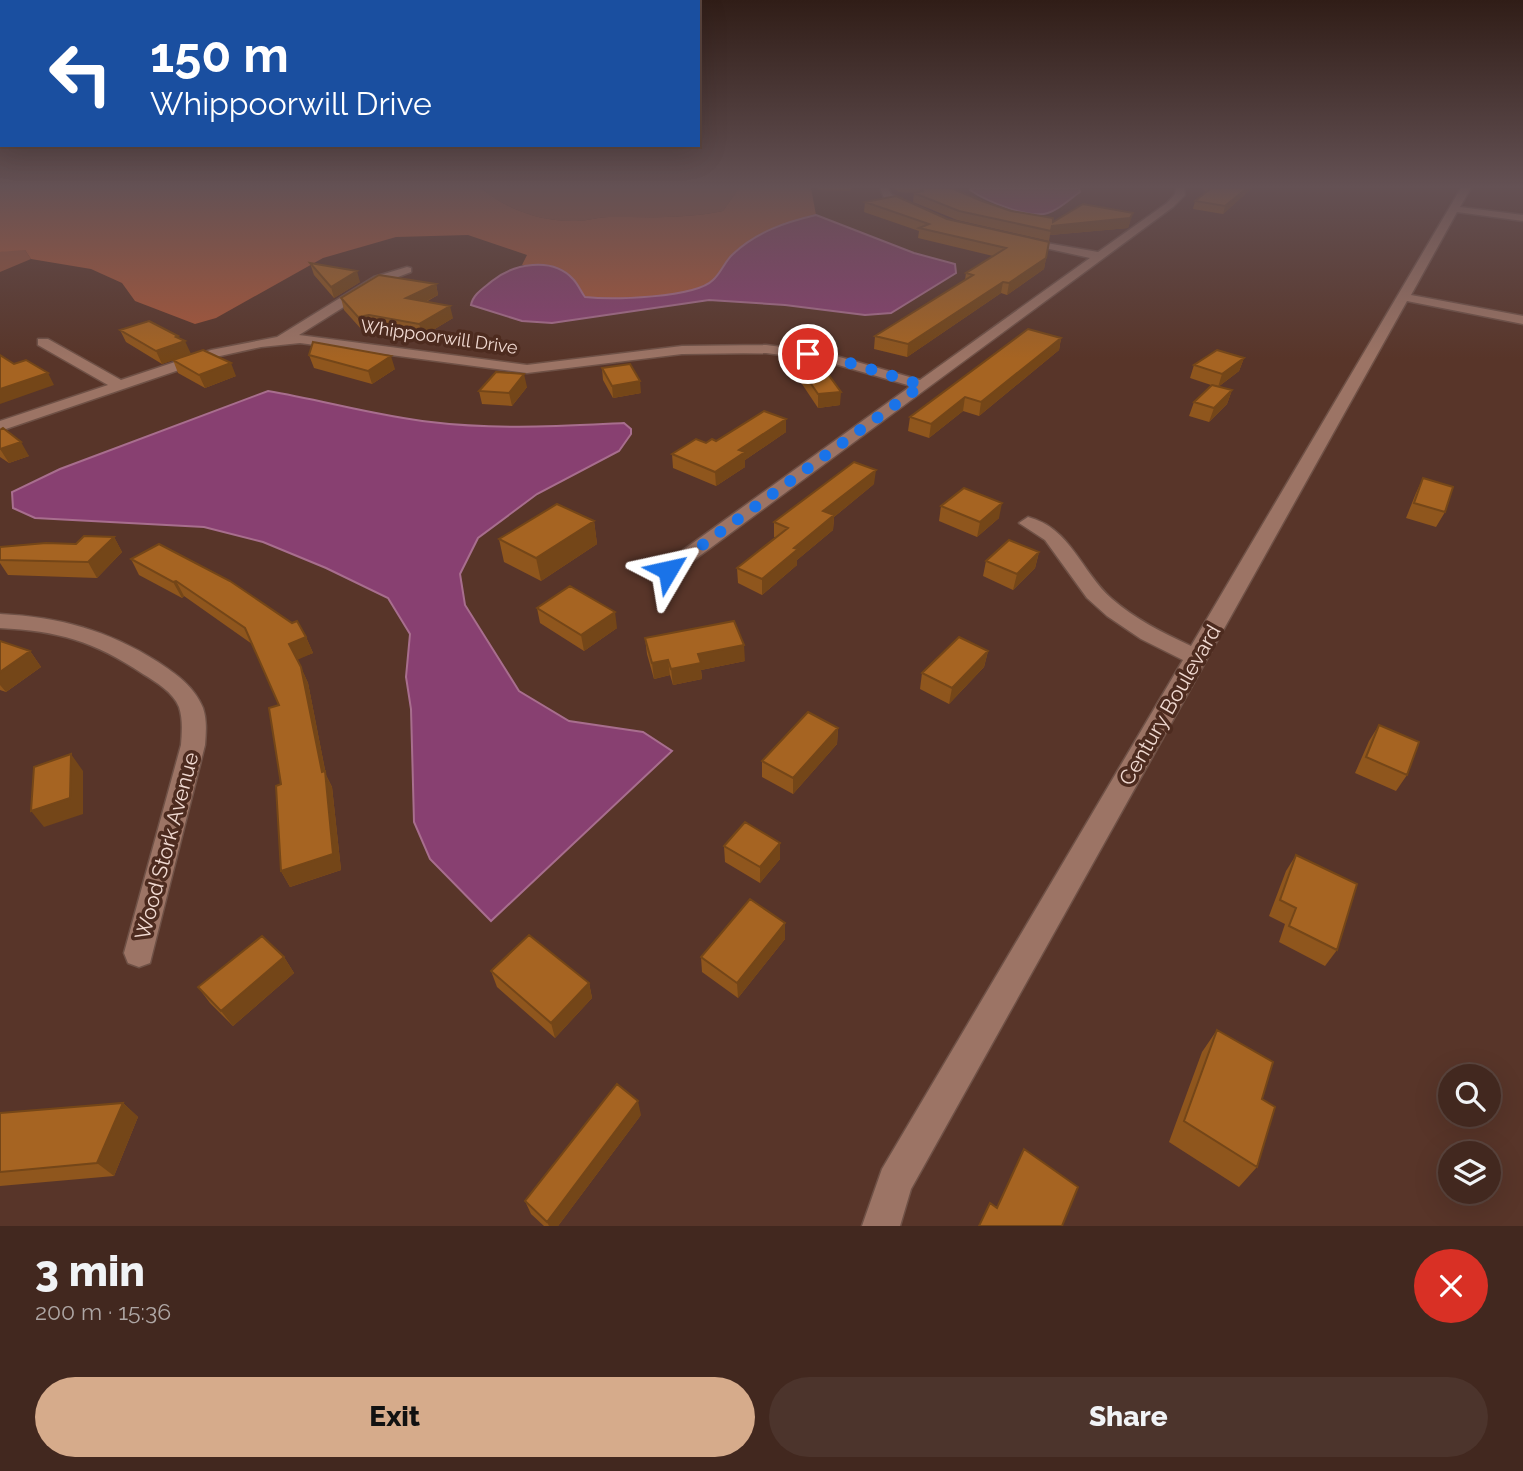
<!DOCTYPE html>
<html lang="en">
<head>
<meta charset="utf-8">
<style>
	:root { --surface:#42281f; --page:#4c342c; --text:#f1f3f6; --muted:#aea6a4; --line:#5a443d; --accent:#d6ab8b }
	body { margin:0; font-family:Raleway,sans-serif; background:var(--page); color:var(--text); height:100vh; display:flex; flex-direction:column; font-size:26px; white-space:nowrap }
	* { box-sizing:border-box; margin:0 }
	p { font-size:23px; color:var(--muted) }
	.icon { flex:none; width:38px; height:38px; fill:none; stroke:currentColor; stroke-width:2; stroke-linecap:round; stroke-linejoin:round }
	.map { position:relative; height:1226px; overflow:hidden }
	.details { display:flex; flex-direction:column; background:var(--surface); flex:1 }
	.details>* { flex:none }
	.hud { position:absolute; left:0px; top:0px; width:700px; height:147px; box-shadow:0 7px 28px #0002,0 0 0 2px var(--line); background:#1a4fa0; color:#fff; overflow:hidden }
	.buttons { position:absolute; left:1438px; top:1064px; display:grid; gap:14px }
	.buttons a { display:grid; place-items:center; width:63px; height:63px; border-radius:50%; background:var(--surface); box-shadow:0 7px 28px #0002,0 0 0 2px var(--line); font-size:35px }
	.pin { position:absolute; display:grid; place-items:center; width:60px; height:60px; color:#fff; margin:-30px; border:4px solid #fff; border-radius:50%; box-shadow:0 2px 7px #0007 }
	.me { position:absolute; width:77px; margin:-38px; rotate:54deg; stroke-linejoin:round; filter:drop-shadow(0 0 5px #0008) }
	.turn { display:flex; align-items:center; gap:24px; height:147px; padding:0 35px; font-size:32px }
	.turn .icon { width:91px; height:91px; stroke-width:2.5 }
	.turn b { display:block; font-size:49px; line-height:60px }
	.round { display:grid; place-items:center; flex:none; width:74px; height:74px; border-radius:37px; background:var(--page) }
	.summary { display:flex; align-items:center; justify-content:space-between; height:119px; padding:0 35px }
	h1 { font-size:42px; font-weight:800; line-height:52px }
	.primary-button { display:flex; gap:14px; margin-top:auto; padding:14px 35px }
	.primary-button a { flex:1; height:80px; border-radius:42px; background:var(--accent); color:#111; font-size:28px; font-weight:800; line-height:80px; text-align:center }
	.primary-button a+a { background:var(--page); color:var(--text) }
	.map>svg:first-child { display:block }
	.green { fill:#945138 }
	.forest { fill:#a85739 }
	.water { fill:#884071; stroke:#a86e8e; stroke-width:2 }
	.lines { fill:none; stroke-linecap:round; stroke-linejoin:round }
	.minor-casing { stroke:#6f5146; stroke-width:3 }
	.minor { fill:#9c7465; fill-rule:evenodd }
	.wall { fill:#8f561d }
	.shaded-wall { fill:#744618 }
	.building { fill:#a66422; stroke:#744618; stroke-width:2 }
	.route { stroke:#1a73e8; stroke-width:12; stroke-dasharray:0 21.6 }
	.labels { text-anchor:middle; stroke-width:7; stroke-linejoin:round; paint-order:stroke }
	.far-street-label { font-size:18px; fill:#f1dad2; stroke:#4d2b1f }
	.street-label { font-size:21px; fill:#f1dad2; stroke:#4d2b1f }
</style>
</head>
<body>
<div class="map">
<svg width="1523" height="1226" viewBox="0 0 1523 1226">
	<rect width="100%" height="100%" fill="#583529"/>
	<!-- green -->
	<path class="green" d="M481,188H739L723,211C685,219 647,217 609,217C598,217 587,221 576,221C542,222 507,210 481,188Z
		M8,250H25L31,259L0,272V252Z"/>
	<!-- forest -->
	<path class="forest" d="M0,188H481C507,210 542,222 576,221C587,221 598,217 609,217C648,217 685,219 723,211L739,188H811L816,215C786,222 756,232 733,254C725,261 721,273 713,280C694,298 611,300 585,297C566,267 556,267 522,265L527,255L468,235L396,237L323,258L216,318L195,324L135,301L122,283L91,269L31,259L25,250L0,252Z"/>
	<!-- water -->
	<path class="water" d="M971,188H1079L1080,192C1071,198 1059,210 1048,213C1029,219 986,201 970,190Z
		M816,215L914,253L955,264L956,273L891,313L865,315L785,305L709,300L552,323L522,321L471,305C473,294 484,288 492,281C513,264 552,256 573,279C578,284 581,292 585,297C611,300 695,298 713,280C721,273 725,261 733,254C756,232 786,222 816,215Z
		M268,391C322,400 376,416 431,422C496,430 559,426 624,423L631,429V434L619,451L537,494L478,538L460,574L465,605L519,691L569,721L643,732L672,751L491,921L430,859L414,822L411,709L406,677L410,634L388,598L326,568L263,542L204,527L35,518L13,508L12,492L60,469Z"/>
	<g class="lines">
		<defs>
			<path id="minor" d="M880,188H888L891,194L919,209L910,211L884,198Z
				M1176,188H1184L1185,195L1173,207L675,574H661L658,570L661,566L911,386L821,360L766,353L682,354L527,373L300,343L261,347L220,356L0,431V421L108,385L38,345V339H48L121,380L211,350L277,337L374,277L407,267L411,268V272L382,283L299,335L527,365L682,346L766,345L822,352L920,380L1090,258L1018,242V238L1098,252L1167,203L1175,194Z
				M1461,188H1471L1460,207L1523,215V221L1457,212L1411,295L1523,316V324L1407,301L911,1189L900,1226H862L882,1169L1183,660L1141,639L1107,616L1087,598L1045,540L1019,523L1028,517C1071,528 1081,572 1112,599C1135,619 1163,633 1191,646Z
				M0,614C59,617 108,630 158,662C176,674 194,686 203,708C207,720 206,732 205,745L150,963L139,967L128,963L124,953L181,745C182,732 183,719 179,707C173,692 156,682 143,674C94,641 58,631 0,628Z"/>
		</defs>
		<!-- minor casing -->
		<use href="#minor" class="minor-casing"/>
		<!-- minor -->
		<use href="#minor" class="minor"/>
	</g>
	<!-- wall -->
	<path class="wall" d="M818,188H852L850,191L818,190Z
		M895,188H951L982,201L1011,211L1053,222H1130L1128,228L1050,235L1049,241L957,220L913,202L914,193H915L899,192L894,189Z
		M1203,188H1252L1223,214L1193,209L1195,201L1206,193Z
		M865,202L947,219L1049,242L1044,269L1007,295L1001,293L907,357L874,349L875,336L965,280L966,273L993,256L918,238L919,231L864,212Z
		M310,263L360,282L334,298L314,275Z
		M436,284L438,295L426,302L453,318L423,336L372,327L362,330L344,310L341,298Z
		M120,330L180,338L191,354L236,376L205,388L178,373L173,360L162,364L126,342Z
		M1061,338L1059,350L979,416L963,411L929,438L908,431L910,417Z
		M309,355L395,369L372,384L314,368Z
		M1244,358L1239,371L1218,387L1232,390L1227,404L1209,422L1189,416L1194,402L1211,385L1190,378L1194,365Z
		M794,359L840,405L818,408L794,372Z
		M602,368L641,393L613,398L603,380Z
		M527,387L512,406L482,404L479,391Z
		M786,419V432L745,460V467L716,486L673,468L672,454L716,441Z
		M0,430L29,456L9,463L0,457Z
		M1423,478L1445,512L1436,527L1406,518L1416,493Z
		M874,484L834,517L833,530L797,560V565L762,595L738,583L737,568L776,537H774V522Z
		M941,506L999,518L977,537L939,521Z
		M594,521L597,544L541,581L504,562L499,539Z
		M114,537L122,552L97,578L8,575L0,563V547L76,544Z
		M1039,552L1035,568L1013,590L983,576L986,561Z
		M131,559L306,637L313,653L297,659L308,683L326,775L332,787L341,870L290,887L281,871L279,705L252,644L184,596L182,598L139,575Z
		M537,608L617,628L584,651L540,623Z
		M645,638L745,661L701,670L702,679L673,685L670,675L654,679L647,654Z
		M0,641L30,651L41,667L6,692L0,690Z
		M988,651L984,667L949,704L920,689L922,673Z
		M1379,725L1407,775L1396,791L1355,773L1369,741Z
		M838,728L837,744L793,794L762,777V761Z
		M780,843V859L760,883L725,862L724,846Z
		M1296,855L1337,950L1325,966L1279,942L1285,924L1269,916L1286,871Z
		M785,923V939L738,998L702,972L701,957Z
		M284,957L294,973L233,1026L210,1003L198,987Z
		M491,971L589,983L592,998L555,1038L497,987Z
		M1217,1030L1262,1099L1257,1167L1239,1187L1169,1142L1202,1052Z
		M123,1103L138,1117L114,1176L0,1186V1113Z
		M641,1115L558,1226H544L531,1214L525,1201Z"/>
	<!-- shaded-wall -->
	<path class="shaded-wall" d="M1247,188H1252L1223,214L1225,206Z
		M1133,213L1128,228L1050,235L1052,226Z
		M1046,258L1044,269L1007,295L1009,283Z
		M357,271L360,282L334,298L331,287Z
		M1003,282L1001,293L907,357L908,344Z
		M436,284L438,295L409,310L406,298Z
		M450,306L453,318L423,336L419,324Z
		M369,315L372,327L362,330L358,317Z
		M178,336L181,343L185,341L191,354L162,364L156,351Z
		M1061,338L1059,350L979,416L981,402Z
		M391,356L395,369L372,384L368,371Z
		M1244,358L1239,371L1218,387L1222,374Z
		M231,363L236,376L205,388L199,375Z
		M48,373L54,385L0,404V389Z
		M524,374L527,387L512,406L509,393Z
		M640,381L641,393L613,398L612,386Z
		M1232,390L1227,404L1209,422L1214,408Z
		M841,392L840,405L818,408V394Z
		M965,397L963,411L929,438L931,424Z
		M786,419V432L745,460V467L716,486L715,472L739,450Z
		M21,442L29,456L9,463L0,449Z
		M876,470L874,484L834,517L833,530L797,560V565L762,595V579L794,548L823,511Z
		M1002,503L999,518L977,537L980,522Z
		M594,521L597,544L541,581L536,558Z
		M114,537L122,552L97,578L88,562Z
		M1039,552L1035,568L1013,590L1017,574Z
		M176,581L184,596L182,598L173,582Z
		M615,612L617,628L584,651L581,635Z
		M306,637L313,653L297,660L289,644Z
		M744,645L745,661L701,670L702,679L673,685L671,669L698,654Z
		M30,651L41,667L6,692L0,685V672Z
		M988,651L984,667L949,704L952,688Z
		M668,660L670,675L654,679L652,663Z
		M301,667L308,683L326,775L332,787L341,870L290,887L281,871L322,772Z
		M838,728L837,744L793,794V778Z
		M71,754L83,771V814L44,827L31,811Z
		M780,843V859L760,883V867Z
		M785,923V939L738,998L737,983Z
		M284,957L294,973L233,1026L221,1011Z
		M589,983L592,998L555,1038L551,1023Z
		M638,1101L641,1115L558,1226H549L547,1222Z
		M123,1103L138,1117L114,1176L97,1163Z"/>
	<!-- building -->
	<path class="building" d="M922,188H951L982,201L1011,211L1053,218V222L1083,204L1133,213L1130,218L1052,226L1051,231L959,211L914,193L923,191Z
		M1209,188H1247L1225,206L1195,201L1210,189Z
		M896,196L947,219L1049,242L1046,258L1009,283L1003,282L908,344L875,336L973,275L966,273L1006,248L919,228L929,224L865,202Z
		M310,263L357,271L331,287Z
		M379,275L436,284L406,298L450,306L419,324L369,315L358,317L341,298Z
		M149,321L178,336L176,337L185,341L156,351L120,330Z
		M1028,329L1061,338L981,402L965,397L931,424L910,417Z
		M313,342L391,356L368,371L309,355Z
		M203,350L231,363L199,375L173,360Z
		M1217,350L1244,358L1222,374L1194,365Z
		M0,355L14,364L26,360L48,373L0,389Z
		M794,359L822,366L841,392L818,394Z
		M630,364L640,381L612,386L602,368Z
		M496,372L524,374L509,393L479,391Z
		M1212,385L1232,390L1214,408L1194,402Z
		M764,411L786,419L739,450L745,452L715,472L672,454L696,439L706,443L712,439L716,441Z
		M3,428L21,442L0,449V430Z
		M854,462L876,470L823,511L834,515L794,548L798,549L762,579L737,568L788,528L774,522Z
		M1423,478L1453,487L1445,512L1414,503Z
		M964,488L1002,503L980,522L941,506Z
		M557,504L594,521L536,558L499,539Z
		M84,536L114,537L88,562L0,560V547L46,543L76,544Z
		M1009,540L1039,552L1017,574L986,561Z
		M159,544L230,581L292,623L297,621L306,637L289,644L301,667L322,772L325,771L333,854L281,871L276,786L281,784L269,708L279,705L245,628L176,581L173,582L131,559Z
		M570,586L615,612L581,635L537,608Z
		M734,621L744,645L698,654L701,663L671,669L668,660L652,663L645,638Z
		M959,637L988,651L952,688L922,673Z
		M0,641L30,651L0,672Z
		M808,712L838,728L793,778L762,761Z
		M1379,725L1419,742L1407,775L1366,757Z
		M71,754L70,798L31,811L34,767Z
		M745,822L780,843L760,867L724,846Z
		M1296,855L1357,884L1337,950L1289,926L1296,908L1280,900Z
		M750,899L785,923L737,983L701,957Z
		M529,935L589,983L551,1023L491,971Z
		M262,936L284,957L221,1011L198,987Z
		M1217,1030L1273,1062L1262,1099L1275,1107L1257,1167L1184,1121Z
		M617,1084L638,1101L547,1222L525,1201Z
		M123,1103L97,1163L0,1172V1113Z
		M1024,1149L1078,1187L1062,1226H979L990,1203L997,1208Z"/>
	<!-- sky -->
	<linearGradient id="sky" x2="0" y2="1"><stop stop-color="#301d17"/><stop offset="0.52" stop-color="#645154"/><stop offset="1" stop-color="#645154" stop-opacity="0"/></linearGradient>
	<rect width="1523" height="359" fill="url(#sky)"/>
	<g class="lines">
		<!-- route -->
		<path class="route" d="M668,570L922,385L847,362L808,354"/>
	</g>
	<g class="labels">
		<!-- far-street labels -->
		<g class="far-street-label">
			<text transform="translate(439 337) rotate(8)" y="6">Whippoorwill Drive</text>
		</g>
		<!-- street labels -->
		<g class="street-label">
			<text transform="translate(1170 705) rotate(-60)" y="7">Century Boulevard</text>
			<text transform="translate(167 846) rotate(-75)" y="7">Wood Stork Avenue</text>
		</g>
	</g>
</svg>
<div class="buttons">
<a><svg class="icon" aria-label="search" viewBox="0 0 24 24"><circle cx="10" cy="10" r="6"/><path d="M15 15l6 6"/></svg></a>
<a><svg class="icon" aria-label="layers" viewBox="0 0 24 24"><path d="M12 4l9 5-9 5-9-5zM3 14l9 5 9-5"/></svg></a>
</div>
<div class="pin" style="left:808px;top:354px;background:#d93025"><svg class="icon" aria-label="arrive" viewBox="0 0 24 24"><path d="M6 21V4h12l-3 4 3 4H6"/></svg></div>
<svg class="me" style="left:668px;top:570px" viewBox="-20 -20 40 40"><path d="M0-17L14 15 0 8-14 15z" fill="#1a73e8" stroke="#fff" stroke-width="4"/></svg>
<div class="hud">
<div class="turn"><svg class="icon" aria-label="left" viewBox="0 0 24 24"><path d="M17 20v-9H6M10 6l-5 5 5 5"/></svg><div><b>150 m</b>Whippoorwill Drive</div></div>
</div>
</div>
<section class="details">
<div class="summary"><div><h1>3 min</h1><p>200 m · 15:36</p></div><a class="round" style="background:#d93025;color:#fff"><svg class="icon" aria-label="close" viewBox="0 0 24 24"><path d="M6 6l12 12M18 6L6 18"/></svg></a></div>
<div class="primary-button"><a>Exit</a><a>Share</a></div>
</section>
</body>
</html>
